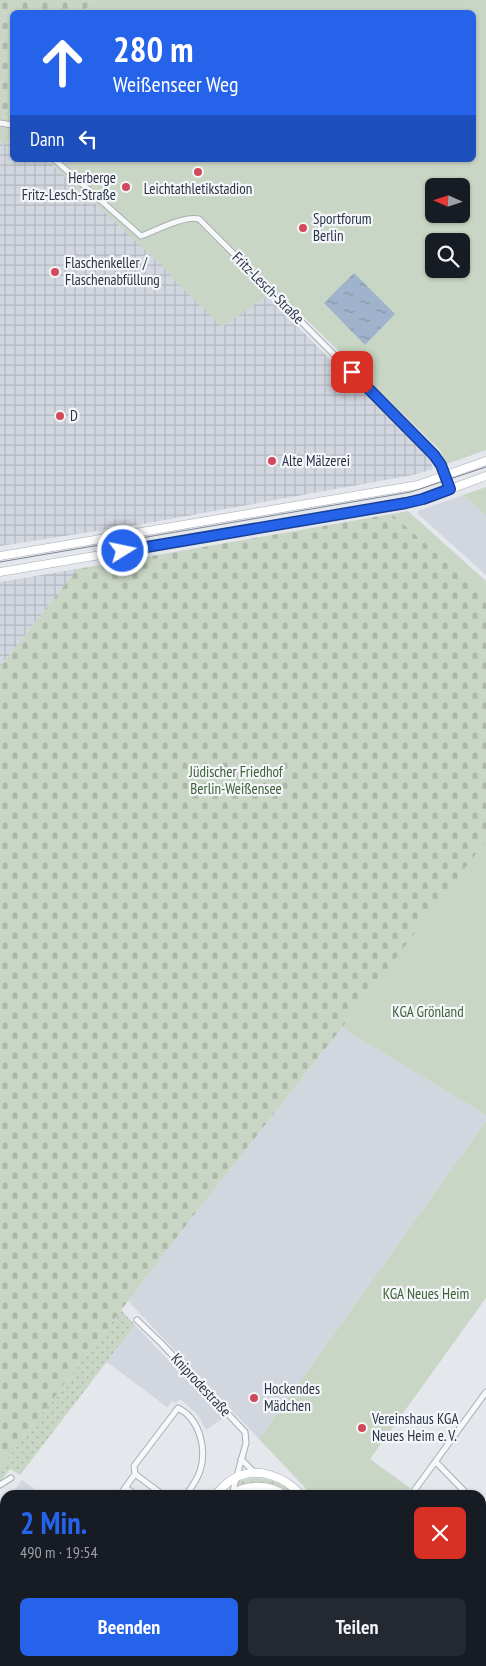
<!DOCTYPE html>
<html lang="de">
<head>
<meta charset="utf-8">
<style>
	:root { --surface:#171b24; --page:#242831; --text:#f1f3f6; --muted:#9ea1a6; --accent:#2563eb }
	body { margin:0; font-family:"PT Sans Narrow",sans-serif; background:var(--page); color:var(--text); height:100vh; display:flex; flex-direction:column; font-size:19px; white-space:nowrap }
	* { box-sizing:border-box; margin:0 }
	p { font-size:16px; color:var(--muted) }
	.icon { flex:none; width:28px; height:28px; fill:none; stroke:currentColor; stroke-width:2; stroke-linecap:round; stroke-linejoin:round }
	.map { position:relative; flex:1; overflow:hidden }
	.drawer { position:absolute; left:0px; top:1490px; width:486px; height:176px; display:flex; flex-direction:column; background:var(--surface); border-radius:15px 15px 0 0; box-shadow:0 1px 4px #0004 }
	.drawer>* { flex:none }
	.hud { position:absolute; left:10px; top:10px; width:466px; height:152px; border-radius:8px; box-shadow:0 1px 4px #0004; background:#2563eb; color:#fff; overflow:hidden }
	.needle { width:32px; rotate:273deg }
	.buttons { position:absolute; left:425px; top:178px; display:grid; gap:10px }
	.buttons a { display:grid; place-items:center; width:45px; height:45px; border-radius:8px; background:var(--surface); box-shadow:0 1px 4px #0004; font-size:25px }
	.pin { position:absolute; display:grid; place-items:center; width:42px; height:42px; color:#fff; margin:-21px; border-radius:10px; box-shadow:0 2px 8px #0006 }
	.me { position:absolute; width:55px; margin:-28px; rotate:80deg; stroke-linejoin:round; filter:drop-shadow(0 0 4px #0008) }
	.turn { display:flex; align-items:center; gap:18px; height:105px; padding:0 20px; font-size:22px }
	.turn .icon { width:65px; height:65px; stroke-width:2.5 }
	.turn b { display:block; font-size:35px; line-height:42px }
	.then { display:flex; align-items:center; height:48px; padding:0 20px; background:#0003; gap:10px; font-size:19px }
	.round { display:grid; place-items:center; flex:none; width:52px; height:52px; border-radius:8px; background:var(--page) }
	.headline { display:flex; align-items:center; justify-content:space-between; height:85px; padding:0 20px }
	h1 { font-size:30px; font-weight:700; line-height:38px; color:var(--accent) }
	.cta { display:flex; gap:10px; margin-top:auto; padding:10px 20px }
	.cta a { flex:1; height:58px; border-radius:8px; background:var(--accent); color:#fff; font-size:20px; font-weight:700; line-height:58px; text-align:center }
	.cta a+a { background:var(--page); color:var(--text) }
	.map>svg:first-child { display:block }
	.built { fill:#d2d6de }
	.industrial { fill:url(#industrial-grid) }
	.grass { fill:url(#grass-dots) }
	.cemetery { fill:url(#cemetery-stones) }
	.garden { fill:#c9d6c5; fill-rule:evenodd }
	.water { fill:url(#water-ripples) }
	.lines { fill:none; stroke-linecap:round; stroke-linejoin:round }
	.street-casing { stroke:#a9aeb7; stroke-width:7 }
	.secondary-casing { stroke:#a9aeb7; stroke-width:9 }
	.street { stroke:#f7f8fa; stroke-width:5 }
	.secondary { stroke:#fff; stroke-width:8 }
	.tram { stroke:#7d8696; stroke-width:1 }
	.route-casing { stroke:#184099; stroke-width:12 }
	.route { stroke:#2563eb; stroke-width:9 }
	.poi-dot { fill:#d1495b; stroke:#f4f6f9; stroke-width:2 }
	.labels { text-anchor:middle; stroke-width:4.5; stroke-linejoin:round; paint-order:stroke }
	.poi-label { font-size:15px; fill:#2b3445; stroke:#f4f6f9; text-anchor:start }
	.street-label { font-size:15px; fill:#2b3445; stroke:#f4f6f9 }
	.park-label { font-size:15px; fill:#3f6138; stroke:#f4f6f9 }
</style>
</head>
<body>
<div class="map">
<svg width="486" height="1666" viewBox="0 0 486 1666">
	<defs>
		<pattern id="industrial-grid" width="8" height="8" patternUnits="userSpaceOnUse" patternTransform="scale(1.25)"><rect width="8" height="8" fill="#d2d6de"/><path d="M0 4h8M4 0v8" fill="none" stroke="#b4b8c0"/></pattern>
		<pattern id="grass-dots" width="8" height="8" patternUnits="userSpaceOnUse" patternTransform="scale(1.25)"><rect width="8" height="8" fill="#c9d6c5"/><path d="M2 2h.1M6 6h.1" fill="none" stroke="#adb8ab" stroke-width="1.8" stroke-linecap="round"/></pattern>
		<pattern id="cemetery-stones" width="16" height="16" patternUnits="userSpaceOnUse" patternTransform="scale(1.25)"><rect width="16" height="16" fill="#c9d6c5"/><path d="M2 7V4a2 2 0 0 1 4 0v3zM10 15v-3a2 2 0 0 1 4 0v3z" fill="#adb8ab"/></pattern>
		<pattern id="water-ripples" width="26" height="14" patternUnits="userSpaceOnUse" patternTransform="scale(1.25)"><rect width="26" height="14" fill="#9fb4cc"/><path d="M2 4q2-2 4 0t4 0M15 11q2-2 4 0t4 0" fill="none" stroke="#8293a7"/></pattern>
	</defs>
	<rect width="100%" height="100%" fill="#e4e7ec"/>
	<!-- built -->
	<path class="built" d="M463,495L486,515V575L418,514V511Z
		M342,1028L486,1115V1121L259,1439L128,1301L197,1211Z
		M135,1325L223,1418L206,1430L198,1415L180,1399L176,1403L172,1401L167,1407L107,1362Z
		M22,1480L42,1495H11Z"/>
	<!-- industrial -->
	<path class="industrial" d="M11,137H12V160H47L172,274L170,276L222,326L267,296L430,459L433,469L413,475L148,523L0,546V142L2,144Z
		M77,569L0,667V582Z"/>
	<!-- grass -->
	<path class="grass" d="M121,1310L135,1325L20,1475L10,1469L0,1482V1468Z
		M251,1478C270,1477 282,1484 297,1495C289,1495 286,1492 279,1488C265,1480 250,1483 236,1488L235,1487L239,1481Z
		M119,1661H173L169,1666H116Z"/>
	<!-- cemetery -->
	<path class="cemetery" d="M0,0H92L84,12H12V117L0,116Z
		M392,514L486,596V841L390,967L197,1211L0,1468V667L77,569Z"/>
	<!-- garden -->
	<path class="garden" d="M92,0H486V450L447,464L440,450L274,288L267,296L222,327L170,276L171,274L47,160H474V12H84ZM434,186H461V214H434ZM434,241H461V269H434Z
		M0,116L12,117V137L4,145L0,142Z
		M486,487V515L463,495Z
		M408,511L486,581V596L392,514Z
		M486,841V1115L342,1028Z
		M486,1121V1298L370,1459L410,1488L405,1495H312L259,1439Z
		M256,1661H403L400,1666H263Z"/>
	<!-- water -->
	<path class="water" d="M354,273L395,314L365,345L324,303Z"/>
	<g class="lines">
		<defs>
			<path id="street" d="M0,123L12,125
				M55,160L141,236C155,231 185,215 199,219L434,455L441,465L450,489
				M137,1320L161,1343L245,1432L246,1443L232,1494
				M241,1459L255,1473
				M436,1462L468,1495
				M135,1474L163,1495
				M0,1485L11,1478
				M126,1488L136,1495
				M120,1495L135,1474L134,1466L178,1408C200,1419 207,1449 200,1471C197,1480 192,1487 186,1495
				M411,1495L486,1392
				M481,1509L486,1514
				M233,1661L240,1666
				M481,1666L486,1662"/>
			<path id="secondary" d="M0,556L418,485L486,461
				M0,572L400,504L423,499L486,476
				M215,1495C220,1490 226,1483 233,1479C257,1465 285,1477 301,1495
				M231,1495C246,1484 269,1484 284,1495
				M442,1661L447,1666
				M458,1661L462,1666
				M90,1666L93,1661
				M105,1666L109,1661"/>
		</defs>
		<!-- street casing -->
		<use href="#street" class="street-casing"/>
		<!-- secondary casing -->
		<use href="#secondary" class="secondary-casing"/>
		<!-- street -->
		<use href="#street" class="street"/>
		<!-- secondary -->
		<use href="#secondary" class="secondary"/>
		<!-- tram -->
		<path class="tram" d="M0,562L411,492L486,467"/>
	</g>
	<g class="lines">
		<defs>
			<path id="route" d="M123,551L406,503L423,499L450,489L441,465L434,455L352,372"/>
		</defs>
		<!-- route casing -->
		<use href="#route" class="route-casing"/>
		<!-- route -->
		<use href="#route" class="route"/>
	</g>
	<!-- markers -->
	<g class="poi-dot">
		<circle cx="198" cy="172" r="5"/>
		<circle cx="126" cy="187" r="5"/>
		<circle cx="303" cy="228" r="5"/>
		<circle cx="55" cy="272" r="5"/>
		<circle cx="60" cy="416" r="5"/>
		<circle cx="272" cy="461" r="5"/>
		<circle cx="254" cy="1398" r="5"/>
		<circle cx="362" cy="1428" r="5"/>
	</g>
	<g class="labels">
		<!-- poi labels -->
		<g class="poi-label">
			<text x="116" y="183" text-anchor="end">Herberge<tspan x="116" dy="17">Fritz-Lesch-Straße</tspan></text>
			<text x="198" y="194" text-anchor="middle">Leichtathletikstadion</text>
			<text x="313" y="224">Sportforum<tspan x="313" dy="17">Berlin</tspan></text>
			<text x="65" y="268">Flaschenkeller /<tspan x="65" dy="17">Flaschenabfüllung</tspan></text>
			<text x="70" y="421">D</text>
			<text x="282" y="466">Alte Mälzerei</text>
			<text x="264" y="1394">Hockendes<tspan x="264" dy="17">Mädchen</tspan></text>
			<text x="372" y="1424">Vereinshaus KGA<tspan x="372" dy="17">Neues Heim e. V.</tspan></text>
		</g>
		<!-- street labels -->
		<g class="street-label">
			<text transform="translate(268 288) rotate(45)" y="5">Fritz-Lesch-Straße</text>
			<text transform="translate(201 1385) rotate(47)" y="5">Kniprodestraße</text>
		</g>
		<!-- park labels -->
		<g class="park-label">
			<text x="236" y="777">Jüdischer Friedhof<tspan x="236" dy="17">Berlin-Weißensee</tspan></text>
			<text x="428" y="1017">KGA Grönland</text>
			<text x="426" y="1299">KGA Neues Heim</text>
		</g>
	</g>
</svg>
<div class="buttons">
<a><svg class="needle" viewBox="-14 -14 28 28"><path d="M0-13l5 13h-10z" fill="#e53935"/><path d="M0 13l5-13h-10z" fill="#9ea1a6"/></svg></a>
<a><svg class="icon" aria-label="search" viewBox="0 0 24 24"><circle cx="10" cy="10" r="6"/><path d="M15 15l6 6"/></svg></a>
</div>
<div class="pin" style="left:352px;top:372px;background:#d93025"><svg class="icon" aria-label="arrive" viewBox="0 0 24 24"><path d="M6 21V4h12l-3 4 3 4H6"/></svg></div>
<svg class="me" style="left:123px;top:551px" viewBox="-20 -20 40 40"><circle r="17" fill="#2563eb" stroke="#fff" stroke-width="3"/><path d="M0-11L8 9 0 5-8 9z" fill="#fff"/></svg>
<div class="hud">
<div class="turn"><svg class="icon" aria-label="ahead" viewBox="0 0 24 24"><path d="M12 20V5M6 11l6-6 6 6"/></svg><div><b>280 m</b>Weißenseer Weg</div></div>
<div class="then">Dann<svg class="icon" aria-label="left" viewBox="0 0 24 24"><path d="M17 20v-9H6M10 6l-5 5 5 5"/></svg></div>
</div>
<section class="drawer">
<div class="headline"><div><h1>2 Min.</h1><p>490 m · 19:54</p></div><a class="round" style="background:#d93025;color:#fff"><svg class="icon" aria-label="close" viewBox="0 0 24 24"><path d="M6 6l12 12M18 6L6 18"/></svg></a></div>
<div class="cta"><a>Beenden</a><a>Teilen</a></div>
</section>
</div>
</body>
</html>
